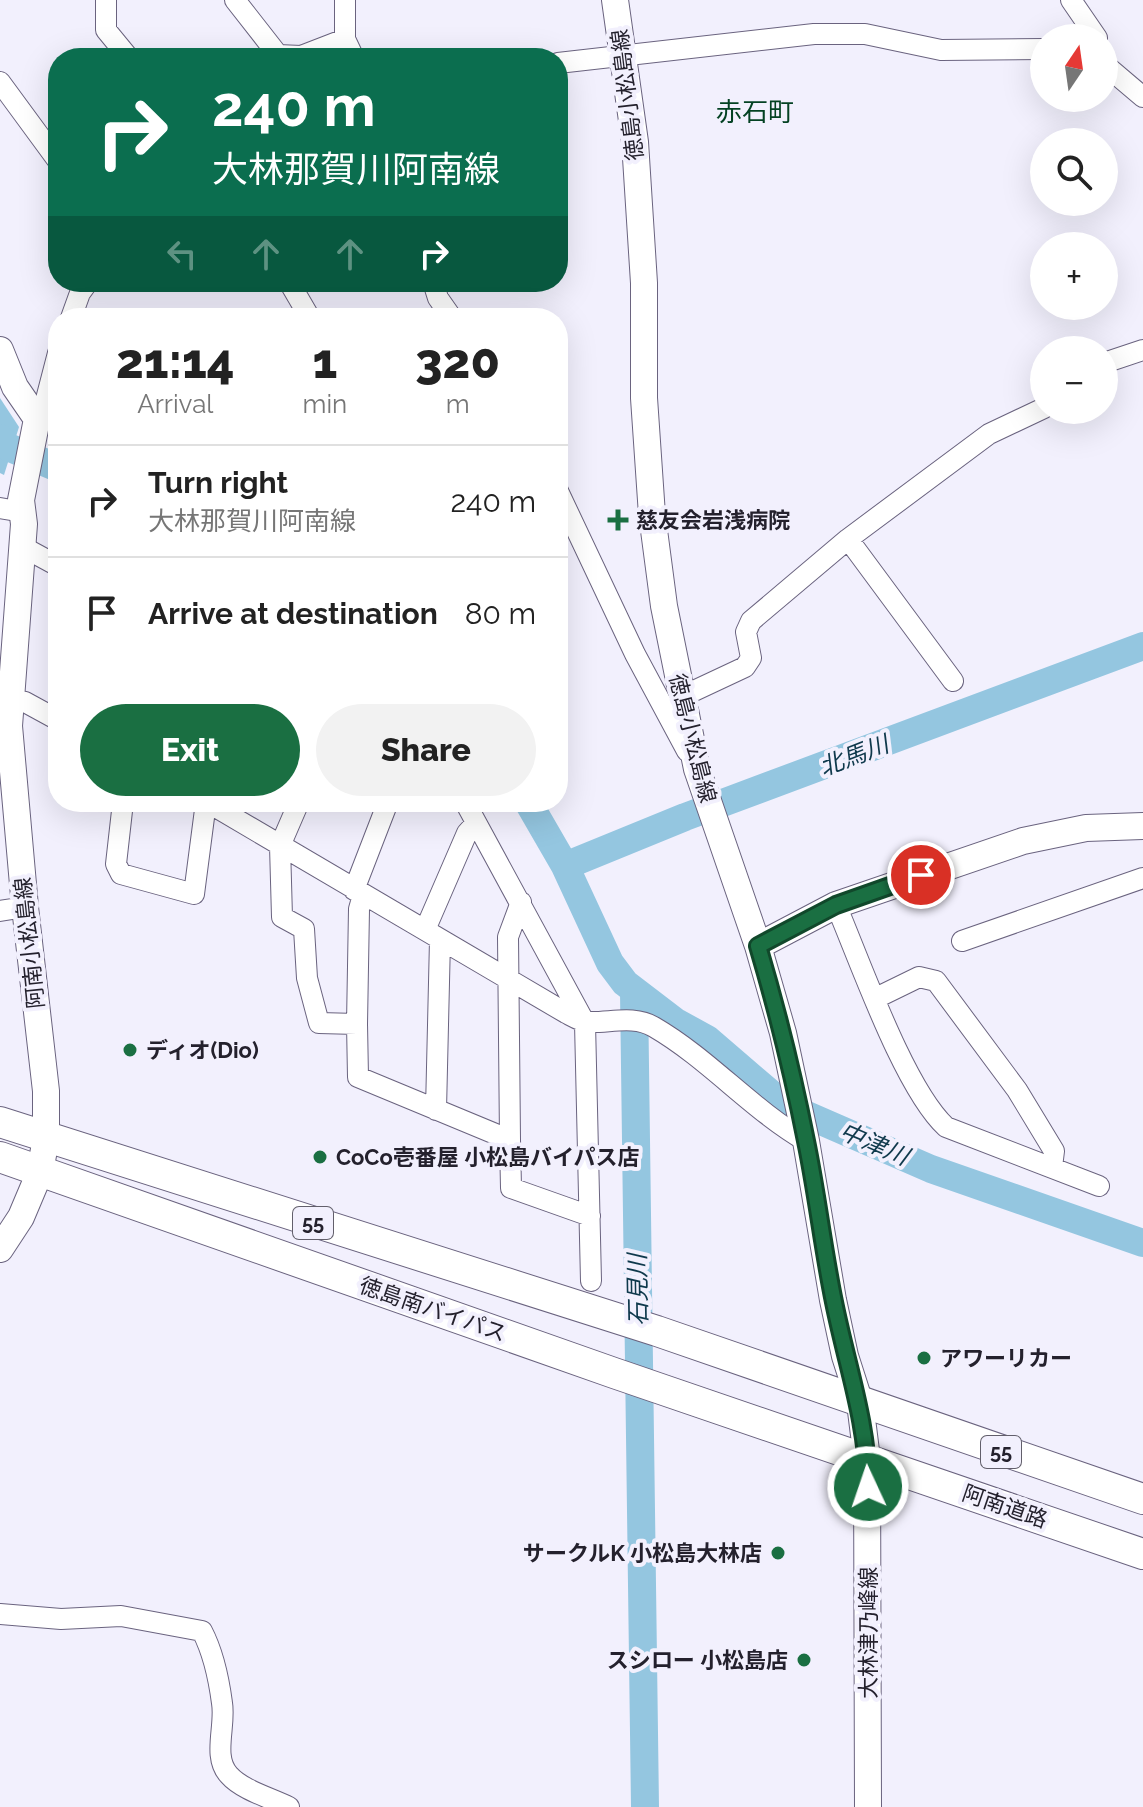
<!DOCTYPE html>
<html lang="en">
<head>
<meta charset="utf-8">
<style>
	:root { --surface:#fff; --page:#f2f2f2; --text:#222; --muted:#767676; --line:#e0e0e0; --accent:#1a6f42 }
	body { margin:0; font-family:Raleway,"Noto Sans JP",sans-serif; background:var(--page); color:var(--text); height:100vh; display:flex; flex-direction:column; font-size:30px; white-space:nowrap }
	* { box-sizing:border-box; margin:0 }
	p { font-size:26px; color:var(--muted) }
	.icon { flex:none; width:44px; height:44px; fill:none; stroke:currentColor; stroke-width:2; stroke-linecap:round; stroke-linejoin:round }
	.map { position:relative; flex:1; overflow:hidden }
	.sheet { position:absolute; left:48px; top:308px; width:520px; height:504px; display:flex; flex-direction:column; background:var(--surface); border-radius:32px; box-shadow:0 8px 32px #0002 }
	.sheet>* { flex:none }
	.top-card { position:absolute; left:48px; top:48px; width:520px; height:244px; border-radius:32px; box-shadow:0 8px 32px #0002; background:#0b6e4f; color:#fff; overflow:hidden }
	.needle { width:52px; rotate:13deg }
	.controls { position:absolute; left:1030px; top:24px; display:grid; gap:16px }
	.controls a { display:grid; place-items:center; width:88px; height:88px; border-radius:50%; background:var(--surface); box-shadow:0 8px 32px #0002; font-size:40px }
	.pin { position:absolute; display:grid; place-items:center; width:68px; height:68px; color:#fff; margin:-34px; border:4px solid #fff; border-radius:50%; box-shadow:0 2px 8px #0007 }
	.me { position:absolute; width:88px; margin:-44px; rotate:357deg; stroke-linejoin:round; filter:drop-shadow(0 0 6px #0008) }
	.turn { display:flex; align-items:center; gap:28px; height:168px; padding:0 32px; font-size:36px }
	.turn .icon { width:104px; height:104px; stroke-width:2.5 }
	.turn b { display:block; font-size:56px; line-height:68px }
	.lanes { display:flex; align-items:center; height:76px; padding:0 32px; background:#0003; justify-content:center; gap:40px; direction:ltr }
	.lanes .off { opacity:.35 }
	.eta { display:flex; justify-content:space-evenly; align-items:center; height:136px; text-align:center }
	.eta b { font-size:48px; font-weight:800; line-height:56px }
	.button { display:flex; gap:16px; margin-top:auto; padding:16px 32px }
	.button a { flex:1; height:92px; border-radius:48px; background:var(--accent); color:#fff; font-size:32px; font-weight:800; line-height:92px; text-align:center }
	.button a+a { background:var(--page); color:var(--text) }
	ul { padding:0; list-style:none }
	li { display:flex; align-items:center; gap:24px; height:112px; padding:0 32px; border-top:2px solid var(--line) }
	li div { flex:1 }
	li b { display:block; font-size:30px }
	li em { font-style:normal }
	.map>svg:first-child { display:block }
	.water { fill:#94c6e0 }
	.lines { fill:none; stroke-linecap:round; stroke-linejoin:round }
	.river { stroke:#94c6e0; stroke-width:28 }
	.minor-casing { stroke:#6a637f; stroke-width:22 }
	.major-casing { stroke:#6a637f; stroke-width:28 }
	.highway-casing { stroke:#6a637f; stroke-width:32 }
	.minor { stroke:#fff; stroke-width:20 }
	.major { stroke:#fff; stroke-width:26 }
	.highway { stroke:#fff; stroke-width:30 }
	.route-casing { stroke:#11482b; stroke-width:20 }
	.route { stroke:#1a6f42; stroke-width:14 }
	.poi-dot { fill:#1a6f42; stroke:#f2f0fd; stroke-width:3 }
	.labels { text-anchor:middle; stroke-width:8; stroke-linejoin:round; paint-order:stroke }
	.shield { fill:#f2f0fd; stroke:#625f6b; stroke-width:2 }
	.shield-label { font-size:20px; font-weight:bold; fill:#24212d }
	.street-label { font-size:22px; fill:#24212d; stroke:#f2f0fd }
	.poi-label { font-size:22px; font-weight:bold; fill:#24212d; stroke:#f2f0fd; text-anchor:start }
	.water-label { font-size:24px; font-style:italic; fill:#0f394c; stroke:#f2f0fd }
	.quarter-label { font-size:26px; fill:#044223; stroke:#f2f0fd }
</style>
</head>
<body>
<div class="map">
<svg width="1143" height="1807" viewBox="0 0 1143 1807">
	<rect width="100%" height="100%" fill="#f2f0fd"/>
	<!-- water -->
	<path class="water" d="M0,398L19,427L4,475L0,473Z"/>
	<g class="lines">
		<!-- river -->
		<path class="river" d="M0,438L8,447L58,468
			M528,802L565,866L610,963L625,983L676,1022L707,1039L784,1105L931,1169L1143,1243
			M565,866L685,817L1143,646
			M634,992L645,1807"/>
		<defs>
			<path id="minor" d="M106,0V30L129,58
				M235,0L278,55L301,56L345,39L354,58
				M1071,0L1097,38
				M345,39V0
				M558,63L814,34H865L941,50L1044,49
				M1104,64L1143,97
				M0,82L58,161
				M289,282L310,318
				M433,282L438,298L452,318
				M71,318L80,293L88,282
				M1104,363L1143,350
				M37,419L44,407L58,353
				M558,491L635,654L687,751
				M0,508L23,512
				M848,539L953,681
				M23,547L58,566
				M681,697L745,667L751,658L746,632L751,621L848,539L989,434L1044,408
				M11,700L25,702L58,720
				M123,802L116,864L121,874L194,894L206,802
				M207,802L566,1013C572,1016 581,1022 588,1022C610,1023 634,1015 654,1027C709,1059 751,1109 806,1141
				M299,802L280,846L282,917L304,929L307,978L319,1023L357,1024L359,909L363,895
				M465,802L585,1023L591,1281
				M354,890L388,802
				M836,905C860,961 904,1088 946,1127L1099,1186
				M0,911L25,907
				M425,930L467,833L476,823
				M962,941L1143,878
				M876,998L919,977L936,981L1017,1090L1054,1151L1052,1167
				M357,1024L358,1077L510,1140L508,937L521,902
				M436,1110L440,940
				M510,1140L511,1188L590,1216
				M0,1614L61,1619L121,1616L202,1631C213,1652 219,1680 222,1703C226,1726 212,1757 229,1775C242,1790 271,1798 289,1807"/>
			<path id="major" d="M615,0L635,142L644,283V398L652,515L664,606L697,769L758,946L783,1033L806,1141L833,1300L845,1356L860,1403L867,1459L868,1807
				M0,350L15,387L37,419L21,500L24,524L9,726L25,907L46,1091V1138L40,1172L21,1217L0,1249
				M758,946L836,905L1023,841L1086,828L1143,826"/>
			<path id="highway" d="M0,1122L657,1331L1143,1499
				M0,1157L614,1373L1143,1554"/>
		</defs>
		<!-- minor casing -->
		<use href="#minor" class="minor-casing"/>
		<!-- major casing -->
		<use href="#major" class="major-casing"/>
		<!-- highway casing -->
		<use href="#highway" class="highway-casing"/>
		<!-- minor -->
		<use href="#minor" class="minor"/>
		<!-- major -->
		<use href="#major" class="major"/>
		<!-- highway -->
		<use href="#highway" class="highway"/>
	</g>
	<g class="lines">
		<defs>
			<path id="route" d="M868,1487C867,1420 847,1367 834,1302C823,1249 817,1194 806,1141C793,1075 777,1010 758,946L836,905L921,875"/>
		</defs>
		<!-- route casing -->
		<use href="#route" class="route-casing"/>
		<!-- route -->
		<use href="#route" class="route"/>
	</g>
	<!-- markers -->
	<g class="poi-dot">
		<path d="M614 508h8v8h8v8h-8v8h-8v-8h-8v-8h8z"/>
		<circle cx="130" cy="1050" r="8"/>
		<circle cx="320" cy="1157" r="8"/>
		<circle cx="924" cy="1358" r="8"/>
		<circle cx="778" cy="1553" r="8"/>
		<circle cx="804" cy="1660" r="8"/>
	</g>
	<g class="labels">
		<!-- shield labels -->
		<g class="shield">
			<rect x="293" y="1207" width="40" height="32" rx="6"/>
			<rect x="981" y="1436" width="40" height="32" rx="6"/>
		</g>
		<g class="shield-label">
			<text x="313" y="1230">55</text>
			<text x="1001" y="1459">55</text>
		</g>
		<!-- street labels -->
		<g class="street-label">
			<text transform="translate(627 95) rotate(-97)" y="8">徳島小松島線</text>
			<text transform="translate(693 738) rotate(76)" y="8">徳島小松島線</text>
			<text transform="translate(29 943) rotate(-96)" y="8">阿南小松島線</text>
			<text transform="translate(433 1309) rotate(19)" y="8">徳島南バイパス</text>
			<text transform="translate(1005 1506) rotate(19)" y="8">阿南道路</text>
			<text transform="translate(868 1633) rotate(-90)" y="8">大林津乃峰線</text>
		</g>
		<!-- poi labels -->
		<g class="poi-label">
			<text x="636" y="528">慈友会岩浅病院</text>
			<text x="146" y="1058">ディオ(Dio)</text>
			<text x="336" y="1165">CoCo壱番屋 小松島バイパス店</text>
			<text x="940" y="1366">アワーリカー</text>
			<text x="762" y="1561" text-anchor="end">サークルK 小松島大林店</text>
			<text x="788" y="1668" text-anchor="end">スシロー 小松島店</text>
		</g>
		<!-- water labels -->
		<g class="water-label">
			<text transform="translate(854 756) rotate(-21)" y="8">北馬川</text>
			<text transform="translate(874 1144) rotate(23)" y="8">中津川</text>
			<text transform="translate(638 1290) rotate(-91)" y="8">石見川</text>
		</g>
		<!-- quarter labels -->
		<g class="quarter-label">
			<text x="755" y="121">赤石町</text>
		</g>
	</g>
</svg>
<div class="controls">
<a><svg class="needle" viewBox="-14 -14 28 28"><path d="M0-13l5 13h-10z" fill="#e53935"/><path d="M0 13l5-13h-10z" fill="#767676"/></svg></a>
<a><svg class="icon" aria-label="search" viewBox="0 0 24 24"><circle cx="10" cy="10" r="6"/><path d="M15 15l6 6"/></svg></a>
<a>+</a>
<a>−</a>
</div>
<div class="pin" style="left:921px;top:875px;background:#d93025"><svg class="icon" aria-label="arrive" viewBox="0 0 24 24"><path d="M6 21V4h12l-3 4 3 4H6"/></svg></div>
<svg class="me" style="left:868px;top:1487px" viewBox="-20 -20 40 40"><circle r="17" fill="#1a6f42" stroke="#fff" stroke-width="3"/><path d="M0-11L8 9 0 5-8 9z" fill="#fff"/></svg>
<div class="top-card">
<div class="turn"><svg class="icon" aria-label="right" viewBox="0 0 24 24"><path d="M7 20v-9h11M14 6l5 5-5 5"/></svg><div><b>240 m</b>大林那賀川阿南線</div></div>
<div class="lanes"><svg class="icon off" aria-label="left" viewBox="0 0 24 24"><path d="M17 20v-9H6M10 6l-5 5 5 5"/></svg><svg class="icon off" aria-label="ahead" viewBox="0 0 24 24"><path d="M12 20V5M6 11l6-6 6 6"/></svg><svg class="icon off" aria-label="ahead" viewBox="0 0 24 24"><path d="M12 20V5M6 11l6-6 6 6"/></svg><svg class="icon" aria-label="right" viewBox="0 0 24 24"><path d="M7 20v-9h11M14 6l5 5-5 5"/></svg></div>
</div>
<section class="sheet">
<div class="eta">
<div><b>21:14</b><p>Arrival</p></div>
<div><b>1</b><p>min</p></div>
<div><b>320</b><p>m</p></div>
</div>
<ul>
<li><svg class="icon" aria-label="right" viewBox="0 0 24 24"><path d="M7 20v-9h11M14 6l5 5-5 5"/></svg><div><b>Turn right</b><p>大林那賀川阿南線</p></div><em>240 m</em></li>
<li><svg class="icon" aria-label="arrive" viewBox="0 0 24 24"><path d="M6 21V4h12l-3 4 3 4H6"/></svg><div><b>Arrive at destination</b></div><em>80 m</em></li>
</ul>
<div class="button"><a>Exit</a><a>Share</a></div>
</section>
</div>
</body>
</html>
